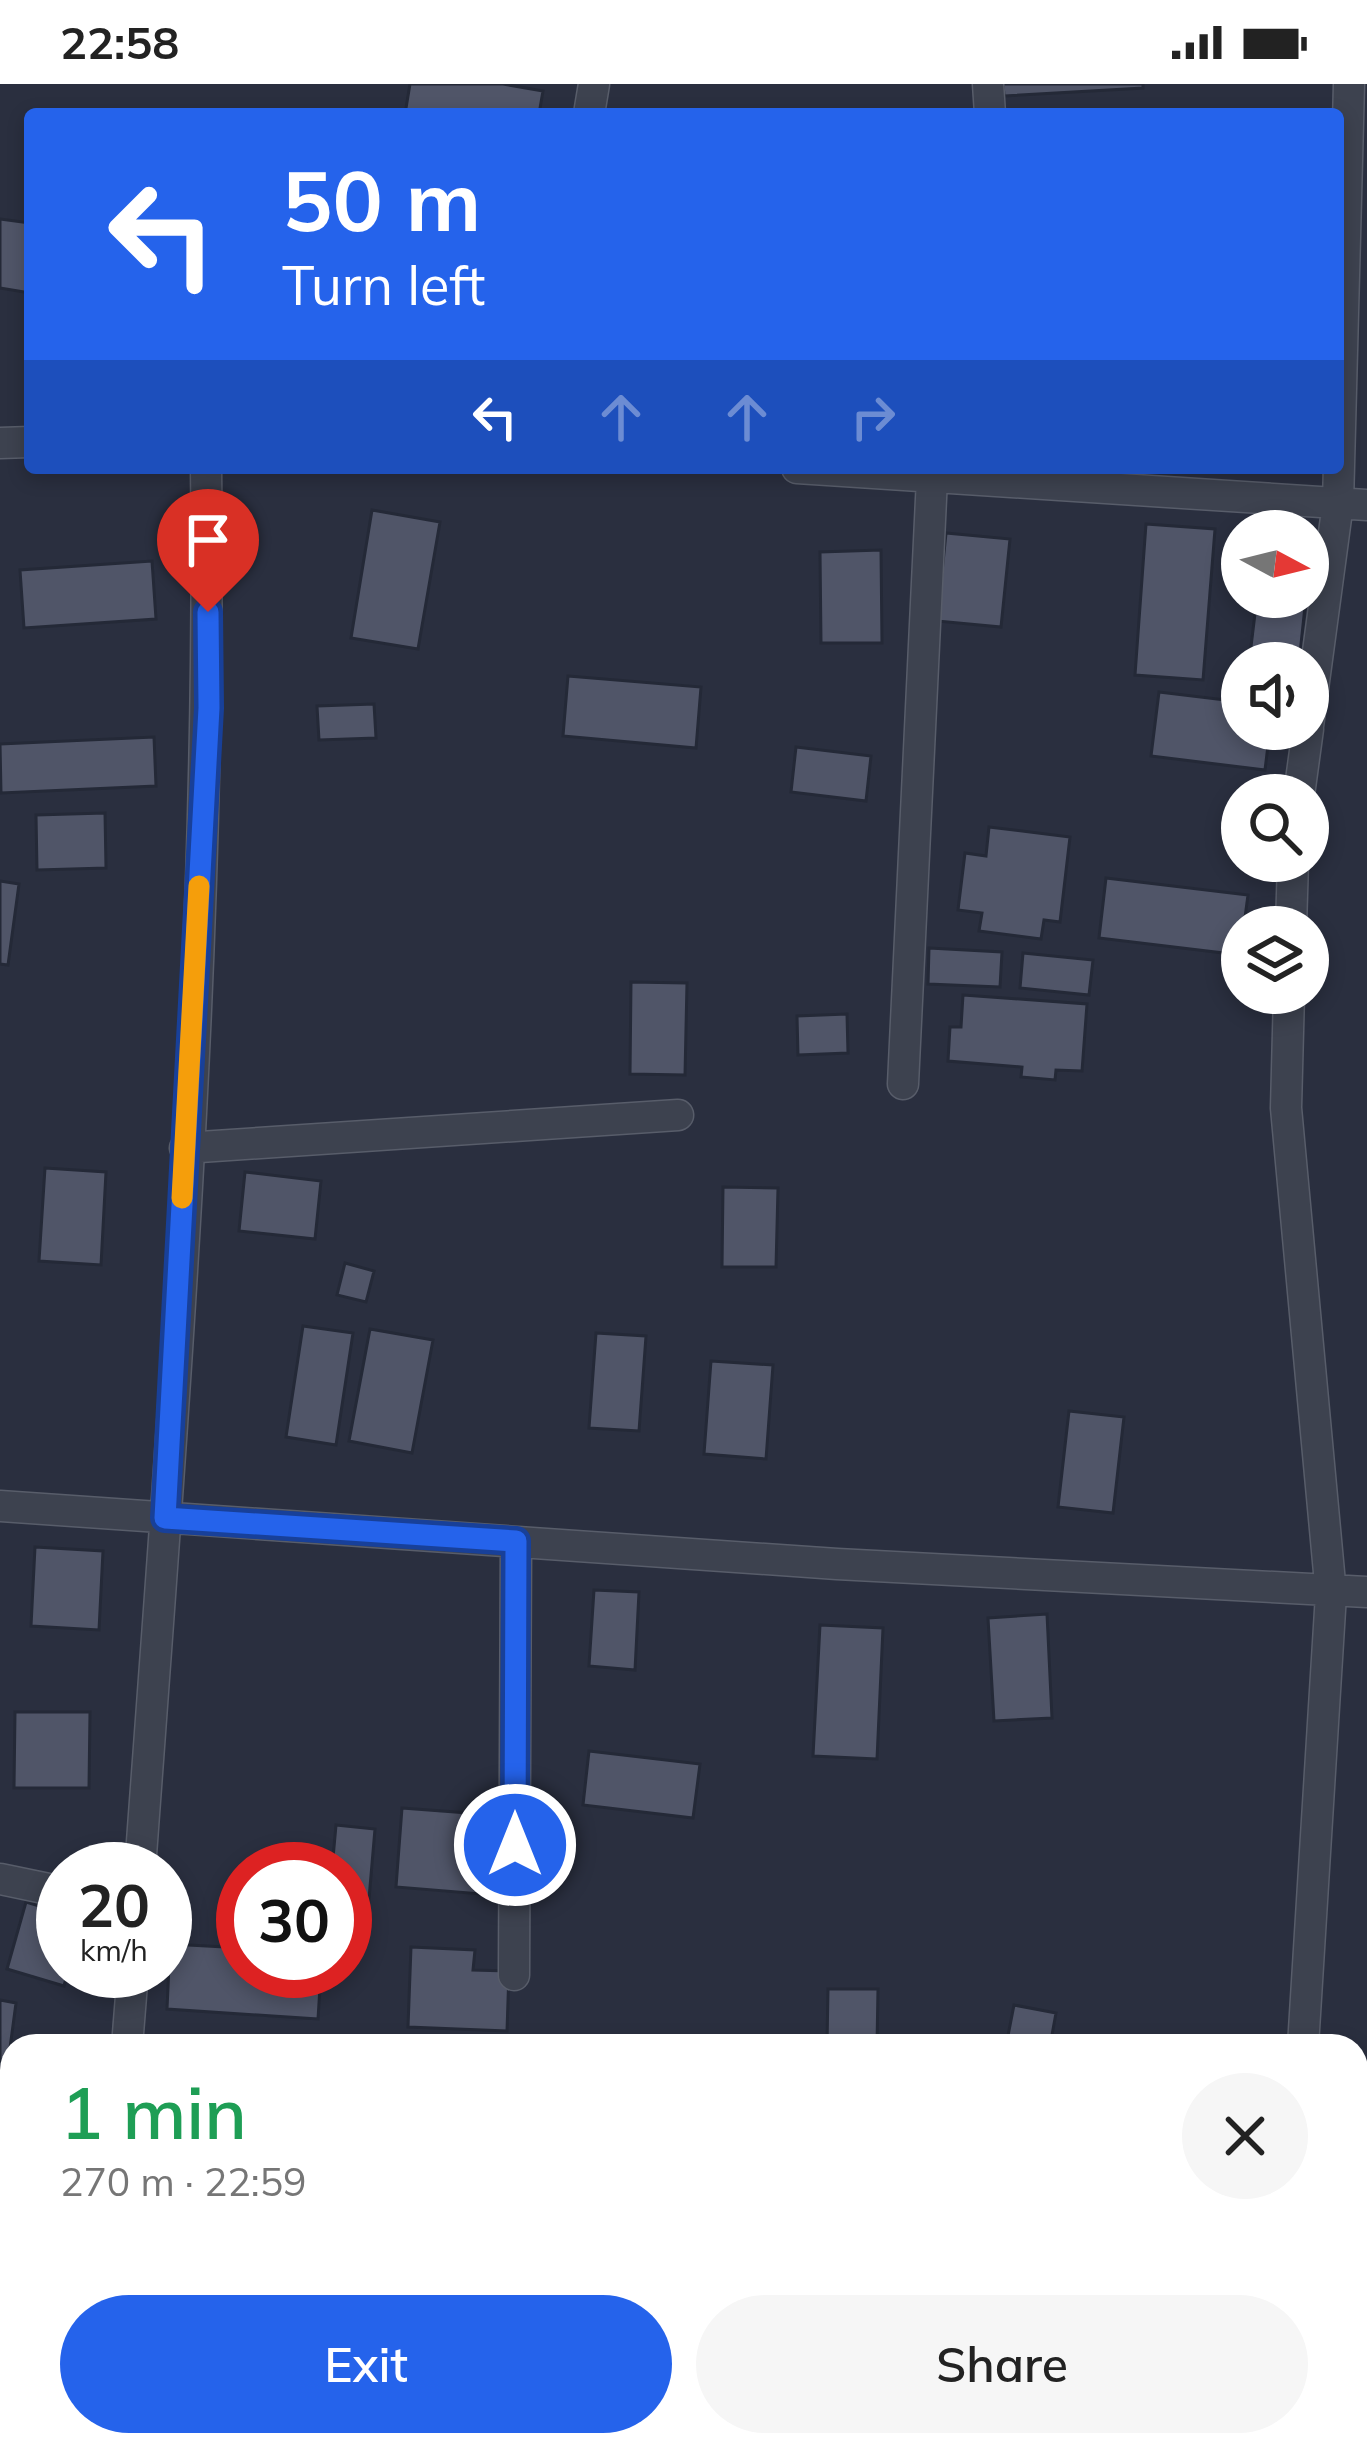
<!DOCTYPE html>
<html lang="en">
<head>
<meta charset="utf-8">
<style>
	:root { --surface:#fff; --page:#f6f6f6; --text:#222; --muted:#767676; --accent:#2563eb }
	body { margin:0; font-family:Mulish,sans-serif; background:var(--page); color:var(--text); height:100vh; display:flex; flex-direction:column; font-size:45px; white-space:nowrap }
	* { box-sizing:border-box; margin:0 }
	p { font-size:39px; color:var(--muted) }
	.icon { flex:none; width:66px; height:66px; fill:none; stroke:currentColor; stroke-width:2; stroke-linecap:round; stroke-linejoin:round }
	.map { position:relative; flex:1; overflow:hidden }
	.side { position:absolute; left:0px; top:1950px; width:1368px; height:423px; display:flex; flex-direction:column; background:var(--surface); border-radius:36px 36px 0 0; box-shadow:0 6px 18px #0003 }
	.side>* { flex:none }
	.banner { position:absolute; left:24px; top:24px; width:1320px; height:366px; border-radius:12px; box-shadow:0 6px 18px #0003; background:#2563eb; color:#fff; overflow:hidden }
	.needle { width:78px; rotate:97deg }
	.controls { position:absolute; left:1221px; top:426px; display:grid; gap:24px }
	.controls a { display:grid; place-items:center; width:108px; height:108px; border-radius:50%; background:var(--surface); box-shadow:0 6px 18px #0003; font-size:60px }
	.speed { position:absolute; left:36px; top:1758px; display:flex; gap:24px; font-size:60px; font-weight:700; text-align:center }
	.speed>* { display:grid; place-content:center; width:156px; height:156px; border-radius:50%; background:var(--surface); box-shadow:0 6px 18px #0003; line-height:1 }
	.speed small { font-size:30px; font-weight:400 }
	.speed .limit { border:18px solid #d22; background:#fff; color:#111 }
	.pin { position:absolute; display:grid; place-items:center; width:102px; height:102px; color:#fff; margin:-123px -51px; border-radius:50% 50% 50% 0; rotate:-45deg; box-shadow:0 0 12px #0007 }
	.pin .icon { rotate:45deg }
	.me { position:absolute; width:132px; margin:-66px; rotate:0deg; stroke-linejoin:round; filter:drop-shadow(0 0 9px #0008) }
	.turn { display:flex; align-items:center; gap:42px; height:252px; padding:0 60px; font-size:54px }
	.turn .icon { width:156px; height:156px; stroke-width:2.5 }
	.turn b { display:block; font-size:84px; line-height:102px }
	.lanes { display:flex; align-items:center; height:114px; padding:0 60px; background:#0003; justify-content:center; gap:60px; direction:ltr }
	.lanes .off { opacity:.35 }
	.round { display:grid; place-items:center; flex:none; width:126px; height:126px; border-radius:63px; background:var(--page) }
	.overview { display:flex; align-items:center; justify-content:space-between; height:204px; padding:0 60px }
	h1 { font-size:72px; font-weight:600; line-height:90px; color:#1e9e55 }
	.button { display:flex; gap:24px; margin-top:auto; padding:24px 60px }
	.button a { flex:1; height:138px; border-radius:72px; background:var(--accent); color:#fff; font-size:48px; font-weight:600; line-height:138px; text-align:center }
	.button a+a { background:var(--page); color:var(--text) }
	.status { display:flex; justify-content:space-between; align-items:center; height:84px; padding:0 60px; background:var(--surface); direction:ltr }
	.status svg { height:33px; fill:currentColor }
	.map>svg:first-child { display:block }
	.building { fill:#505568; stroke:#242937; stroke-width:3 }
	.lines { fill:none; stroke-linecap:round; stroke-linejoin:round }
	.street-casing { stroke:#585d6a; stroke-width:33 }
	.street { stroke:#3d424f; stroke-width:30 }
	.route-casing { stroke:#184099; stroke-width:30 }
	.route { stroke:#2563eb; stroke-width:21 }
	.slow { stroke:#f59e0b; stroke-width:21 }
</style>
</head>
<body>
<div class="status"><b>22:58</b><svg viewBox="0 0 49 12"><path d="M0 12V9h3v3zM5 12V6h3v6zM10 12V3h3v9zM15 12V0h3v12zM26 1h20v11H26zM47 4h2v5h-2z"/></svg></div>
<div class="map">
<svg width="1367" height="2372" viewBox="0 0 1367 2372">
	<rect width="100%" height="100%" fill="#2a2f3f"/>
	<!-- building -->
	<path class="building" d="M410,0H503L543,7L539,30H405Z
		M1003,0H1143V4L1004,12Z
		M0,135L30,139V209L0,204Z
		M372,426L440,438L418,565L351,554Z
		M1146,440L1215,445L1203,596L1135,591Z
		M946,449L1010,455L1001,543L937,537Z
		M881,466L882,559H821L820,468Z
		M152,477L156,535L24,544L20,486Z
		M1257,513H1306L1299,579H1249Z
		M568,592L701,603L696,664L563,652Z
		M1159,608L1242,618V645H1270L1265,686L1151,672Z
		M374,620L376,654L319,656L317,622Z
		M154,653L156,702L1,709L0,660Z
		M796,663L871,672L866,717L791,708Z
		M105,729L106,784L37,786L36,731Z
		M989,743L1070,753L1060,838L1044,836L1041,855L979,847L982,829L958,826L965,769L986,772Z
		M1106,794L1248,811L1242,856L1233,855L1232,870L1099,854Z
		M0,797L19,800L8,881L0,880Z
		M929,864L1002,868L1000,903L928,900Z
		M1023,869L1093,876L1089,911L1020,904Z
		M631,898L687,899L685,991L630,990Z
		M963,911L1087,920L1082,987L1056,986L1055,996L1021,993L1022,983L948,977L950,943H961Z
		M847,930L848,969L798,971L797,932Z
		M45,1084L106,1088L101,1181L39,1177Z
		M245,1088L321,1097L315,1155L239,1147Z
		M723,1103L778,1104L776,1183H722Z
		M345,1179L374,1187L366,1218L337,1211Z
		M303,1242L353,1249L336,1361L286,1353Z
		M370,1245L433,1256L412,1369L349,1357Z
		M596,1249L646,1252L639,1347L589,1344Z
		M711,1277L773,1281L766,1375L704,1370Z
		M1069,1327L1124,1333L1113,1429L1058,1423Z
		M35,1463L103,1467L99,1546L31,1542Z
		M594,1506L639,1508L635,1586L589,1582Z
		M1047,1530L1052,1634L994,1637L988,1534Z
		M820,1541L883,1544L877,1675L813,1672Z
		M15,1628H90L89,1704H14Z
		M589,1667L700,1680L693,1734L583,1721Z
		M402,1724L468,1729L466,1750L485,1752L481,1810L396,1803Z
		M336,1741L375,1745L366,1850L345,1849V1785H332Z
		M26,1818L63,1829V1887H68L64,1902L7,1885Z
		M170,1860L243,1864V1887H321L318,1935L167,1925Z
		M411,1863L475,1866L473,1886L509,1887L507,1947L408,1943Z
		M828,1905H878L877,1962H827Z
		M0,1916L16,1919L8,1979L0,1978Z
		M1014,1921L1056,1929L1050,1962H1006Z
		M1356,2008H1367V2088H1356Z
		M527,2361H585L584,2372H526Z"/>
	<g class="lines">
		<defs>
			<path id="street" d="M988,0L990,30
				M589,30L594,0
				M0,359L30,358
				M797,384L1367,421
				M1308,642L1338,419L1349,0
				M1299,711L1308,645
				M1291,843L1293,777
				M1289,909L1286,1024L1331,1510L1303,1962
				M903,1000L932,394
				M185,1064L678,1031
				M0,1422L837,1480L1367,1508
				M140,1785C174,1319 212,851 206,384
				M0,1795L63,1808
				M514,1891L516,1458
				M127,1962L133,1887
				M0,2231L12,2233
				M100,2372L101,2361
				M1277,2372V2361"/>
		</defs>
		<!-- street casing -->
		<use href="#street" class="street-casing"/>
		<!-- street -->
		<use href="#street" class="street"/>
	</g>
	<g class="lines">
		<defs>
			<path id="route" d="M208,528L209,624L165,1434L516,1457L515,1761"/>
		</defs>
		<!-- route casing -->
		<use href="#route" class="route-casing"/>
		<!-- route -->
		<use href="#route" class="route"/>
		<!-- slow -->
		<path class="slow" d="M182,1114L199,802"/>
	</g>
</svg>
<div class="controls">
<a><svg class="needle" viewBox="-14 -14 28 28"><path d="M0-13l5 13h-10z" fill="#e53935"/><path d="M0 13l5-13h-10z" fill="#767676"/></svg></a>
<a><svg class="icon" aria-label="sound" viewBox="0 0 24 24"><path d="M4 9h4l5-4v14l-5-4H4zM17 9q2 3 0 6"/></svg></a>
<a><svg class="icon" aria-label="search" viewBox="0 0 24 24"><circle cx="10" cy="10" r="6"/><path d="M15 15l6 6"/></svg></a>
<a><svg class="icon" aria-label="layers" viewBox="0 0 24 24"><path d="M12 4l9 5-9 5-9-5zM3 14l9 5 9-5"/></svg></a>
</div>
<div class="speed"><div>20<small>km/h</small></div><div class="limit">30</div></div>
<div class="pin" style="left:208px;top:528px;background:#d93025"><svg class="icon" aria-label="arrive" viewBox="0 0 24 24"><path d="M6 21V4h12l-3 4 3 4H6"/></svg></div>
<svg class="me" style="left:515px;top:1761px" viewBox="-20 -20 40 40"><circle r="17" fill="#2563eb" stroke="#fff" stroke-width="3"/><path d="M0-11L8 9 0 5-8 9z" fill="#fff"/></svg>
<div class="banner">
<div class="turn"><svg class="icon" aria-label="left" viewBox="0 0 24 24"><path d="M17 20v-9H6M10 6l-5 5 5 5"/></svg><div><b>50 m</b>Turn left</div></div>
<div class="lanes"><svg class="icon" aria-label="left" viewBox="0 0 24 24"><path d="M17 20v-9H6M10 6l-5 5 5 5"/></svg><svg class="icon off" aria-label="ahead" viewBox="0 0 24 24"><path d="M12 20V5M6 11l6-6 6 6"/></svg><svg class="icon off" aria-label="ahead" viewBox="0 0 24 24"><path d="M12 20V5M6 11l6-6 6 6"/></svg><svg class="icon off" aria-label="right" viewBox="0 0 24 24"><path d="M7 20v-9h11M14 6l5 5-5 5"/></svg></div>
</div>
<section class="side">
<div class="overview"><div><h1>1 min</h1><p>270 m · 22:59</p></div><a class="round"><svg class="icon" aria-label="close" viewBox="0 0 24 24"><path d="M6 6l12 12M18 6L6 18"/></svg></a></div>
<div class="button"><a>Exit</a><a>Share</a></div>
</section>
</div>
</body>
</html>
